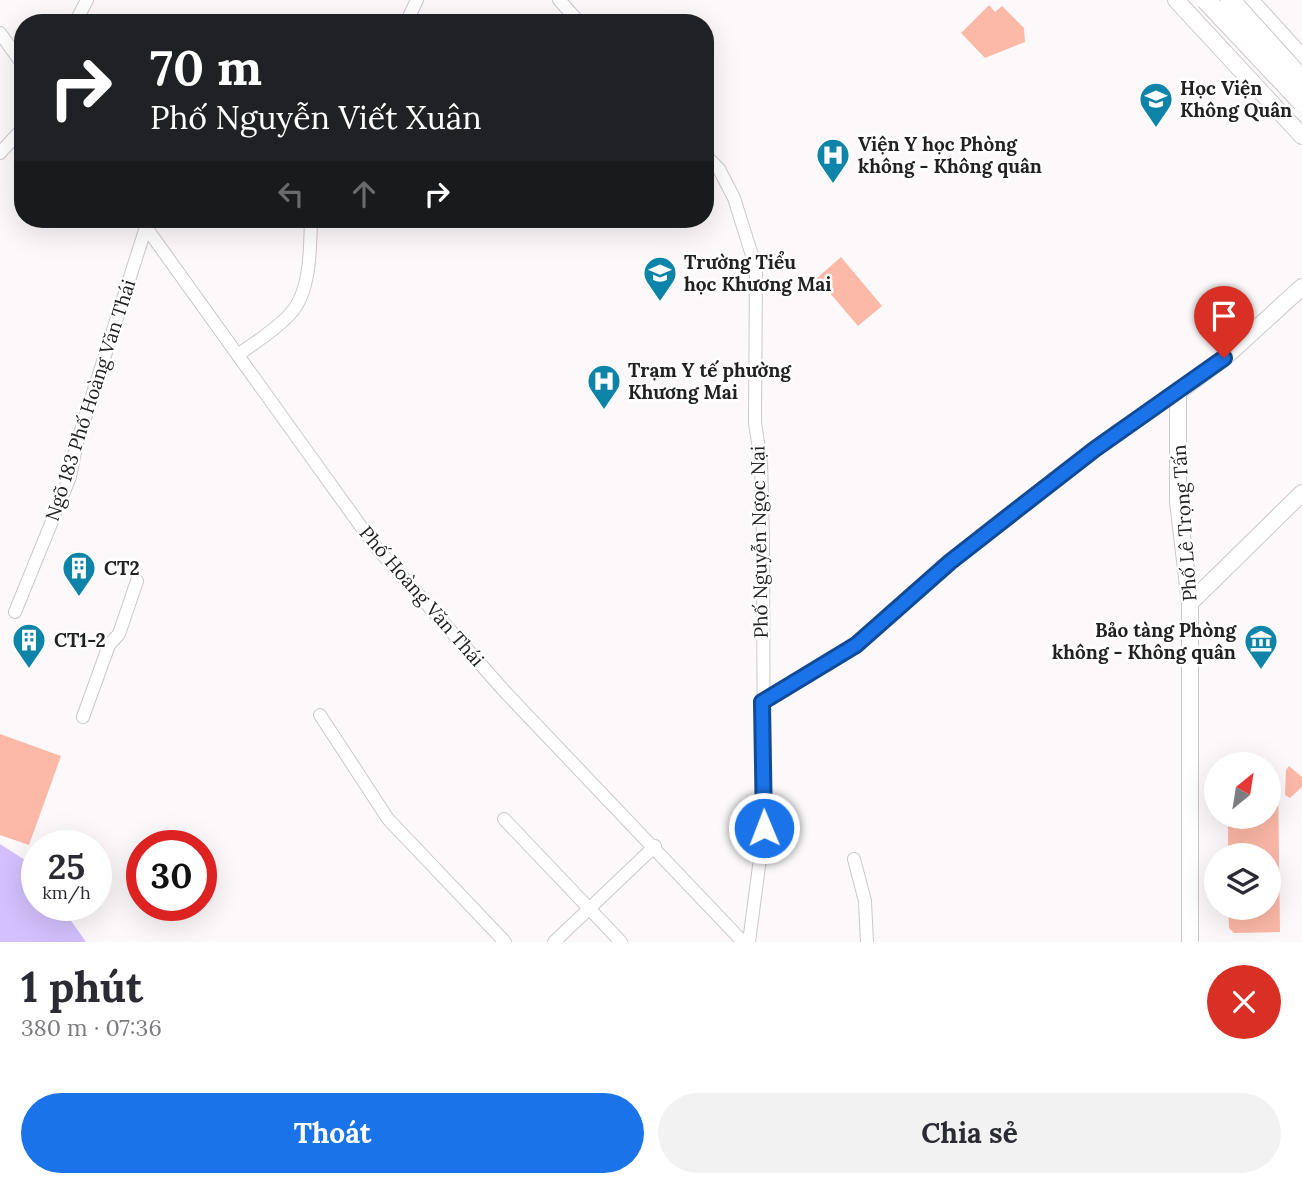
<!DOCTYPE html>
<html lang="vi">
<head>
<meta charset="utf-8">
<style>
	:root { --surface:#fff; --page:#f2f2f3; --text:#2b2b33; --muted:#7c7c81; --accent:#1a73e8 }
	body { margin:0; font-family:Lora,serif; background:var(--page); color:var(--text); height:100vh; display:flex; flex-direction:column; font-size:26px; white-space:nowrap }
	* { box-sizing:border-box; margin:0 }
	p { font-size:23px; color:var(--muted) }
	.icon { flex:none; width:38px; height:38px; fill:none; stroke:currentColor; stroke-width:2; stroke-linecap:round; stroke-linejoin:round }
	.map { position:relative; height:942px; overflow:hidden }
	.panel { display:flex; flex-direction:column; background:var(--surface); flex:1 }
	.panel>* { flex:none }
	.hud { position:absolute; left:14px; top:14px; width:700px; height:214px; border-radius:28px; box-shadow:0 7px 28px #0002; background:#202124; color:#fff; overflow:hidden }
	.needle { width:46px; rotate:30deg }
	.controls { position:absolute; left:1204px; top:752px; display:grid; gap:14px }
	.controls a { display:grid; place-items:center; width:77px; height:77px; border-radius:50%; background:var(--surface); box-shadow:0 7px 28px #0002; font-size:35px }
	.speed { position:absolute; left:21px; top:830px; display:flex; gap:14px; font-size:35px; font-weight:700; text-align:center }
	.speed>* { display:grid; place-content:center; width:91px; height:91px; border-radius:50%; background:var(--surface); box-shadow:0 7px 28px #0002; line-height:1 }
	.speed small { font-size:18px; font-weight:400 }
	.speed .limit { border:10px solid #d22; background:#fff; color:#111 }
	.pin { position:absolute; display:grid; place-items:center; width:60px; height:60px; color:#fff; margin:-72px -30px; border-radius:50% 50% 50% 0; rotate:-45deg; box-shadow:0 0 7px #0007 }
	.pin .icon { rotate:45deg }
	.me { position:absolute; width:77px; margin:-38px; rotate:359deg; stroke-linejoin:round; filter:drop-shadow(0 0 5px #0008) }
	.turn { display:flex; align-items:center; gap:24px; height:147px; padding:0 21px; font-size:32px }
	.turn .icon { width:91px; height:91px; stroke-width:2.5 }
	.turn b { display:block; font-size:49px; line-height:60px }
	.lanes { display:flex; align-items:center; height:66px; padding:0 21px; background:#0003; justify-content:center; gap:35px; direction:ltr }
	.lanes .off { opacity:.35 }
	.round { display:grid; place-items:center; flex:none; width:74px; height:74px; border-radius:37px; background:var(--page) }
	.headline { display:flex; align-items:center; justify-content:space-between; height:119px; padding:0 21px }
	h1 { font-size:42px; font-weight:700; line-height:52px }
	.action { display:flex; gap:14px; margin-top:auto; padding:14px 21px }
	.action a { flex:1; height:80px; border-radius:42px; background:var(--accent); color:#fff; font-size:28px; font-weight:700; line-height:80px; text-align:center }
	.action a+a { background:var(--page); color:var(--text) }
	.map>svg:first-child { display:block }
	.green { fill:#fdb9a8 }
	.water { fill:#d3c0fd }
	.lines { fill:none; stroke-linecap:round; stroke-linejoin:round }
	.minor-casing { stroke:#ccc7ca; stroke-width:14 }
	.major-casing { stroke:#ccc7ca; stroke-width:18 }
	.minor { stroke:#fff; stroke-width:12 }
	.major { stroke:#fff; stroke-width:16 }
	.highway-bridge-casing { stroke:#ccc7ca; stroke-width:21; stroke-linecap:butt }
	.highway-bridge { stroke:#fff; stroke-width:19 }
	.route-casing { stroke:#114b97; stroke-width:18 }
	.route { stroke:#1a73e8; stroke-width:12 }
	.labels { text-anchor:middle; stroke-width:5; stroke-linejoin:round; paint-order:stroke }
	.poi-label { font-size:19px; font-weight:bold; fill:#222121; stroke:#fff; text-anchor:start }
	.street-label { font-size:19px; fill:#222121; stroke:#fff }
</style>
</head>
<body>
<div class="map">
<svg width="1302" height="942" viewBox="0 0 1302 942">
	<rect width="100%" height="100%" fill="#fdf9fb"/>
	<!-- green -->
	<path class="green" d="M989,5L995,12L1002,6L1024,28L1025,42L985,58L961,33Z
		M841,257L882,306L858,326L817,278Z
		M0,734L61,756L29,845L0,835Z
		M1289,766L1302,777V787L1290,798L1285,795L1286,770Z
		M1278,778L1280,932L1234,933L1229,928L1228,908H1269V856H1228V817H1269V779Z"/>
	<!-- water -->
	<path class="water" d="M0,844L25,860L37,873V905H60L86,942H0Z"/>
	<g class="lines">
		<defs>
			<path id="minor" d="M559,0L580,23
				M75,23L87,0
				M406,23L417,0
				M0,33L23,65
				M0,153L23,128
				M705,155L719,169L734,198L756,268L755,423L761,462L763,541L764,828L749,942
				M140,219L375,546L507,694L743,942
				M238,355C255,342 276,330 290,314C311,292 310,248 311,219
				M15,612L70,477L77,443L146,227
				M762,702L856,645L950,562L1019,508L1095,449L1178,392
				M320,715L388,819L505,942
				M83,717L109,645L119,634L137,581
				M504,819L621,942
				M854,859L865,901L867,942
				M554,942L655,846"/>
			<path id="major" d="M1176,0L1302,136
				M1250,0L1302,57
				M1190,603L1302,493
				M1190,942V603L1178,502V392L1224,358L1302,287"/>
		</defs>
		<!-- minor casing -->
		<use href="#minor" class="minor-casing"/>
		<!-- major casing -->
		<use href="#major" class="major-casing"/>
		<!-- minor -->
		<use href="#minor" class="minor"/>
		<!-- major -->
		<use href="#major" class="major"/>
		<defs>
			<path id="highway-bridge" d="M1206,0L1302,102
				M1230,0L1302,80"/>
		</defs>
		<!-- highway-bridge casing -->
		<use href="#highway-bridge" class="highway-bridge-casing"/>
		<!-- highway-bridge -->
		<use href="#highway-bridge" class="highway-bridge"/>
	</g>
	<g class="lines">
		<defs>
			<path id="route" d="M764,828L762,702L856,645L950,562L1019,508L1095,449L1224,358"/>
		</defs>
		<!-- route casing -->
		<use href="#route" class="route-casing"/>
		<!-- route -->
		<use href="#route" class="route"/>
	</g>
	<!-- icons -->
	<defs>
		<symbol id="school-pin" viewBox="-11 -11 22 30"><path d="M0 17L-7.5 6A9.5 9.5 0 1 1 7.5 6Z" fill="#0e84a9" stroke="#fff"/><path d="M0-5L7-2L0 1L-7-2ZM-4 1L0 2.5L4 1V4Q0 6-4 4Z" fill="#fff"/></symbol>
		<symbol id="hospital-pin" viewBox="-11 -11 22 30"><path d="M0 17L-7.5 6A9.5 9.5 0 1 1 7.5 6Z" fill="#0e84a9" stroke="#fff"/><path d="M-5-5h3v3.5h4V-5h3V5h-3V1.5h-4V5h-3Z" fill="#fff"/></symbol>
		<symbol id="building-pin" viewBox="-11 -11 22 30"><path d="M0 17L-7.5 6A9.5 9.5 0 1 1 7.5 6Z" fill="#0e84a9" stroke="#fff"/><path d="M-4-6H4V6H1V3H-1V6H-4ZM-2.5-4.3h1.7v1.8h-1.7ZM.8-4.3h1.7v1.8H.8ZM-2.5-1h1.7V.8h-1.7ZM.8-1h1.7V.8H.8Z" fill="#fff"/></symbol>
		<symbol id="museum-pin" viewBox="-11 -11 22 30"><path d="M0 17L-7.5 6A9.5 9.5 0 1 1 7.5 6Z" fill="#0e84a9" stroke="#fff"/><path d="M0-6L6-3V-2H-6V-3ZM-5-1h2V3h-2ZM-1-1h2V3h-2ZM3-1h2V3H3ZM-6 4H6V6H-6Z" fill="#fff"/></symbol>
	</defs>
	<g fill-rule="evenodd">
		<use href="#school-pin" x="1137" y="80" width="38" height="52"/>
		<use href="#hospital-pin" x="814" y="136" width="38" height="52"/>
		<use href="#school-pin" x="641" y="254" width="38" height="52"/>
		<use href="#hospital-pin" x="585" y="362" width="38" height="52"/>
		<use href="#building-pin" x="60" y="549" width="38" height="52"/>
		<use href="#building-pin" x="10" y="621" width="38" height="52"/>
		<use href="#museum-pin" x="1242" y="622" width="38" height="52"/>
	</g>
	<g class="labels">
		<!-- poi labels -->
		<g class="poi-label">
			<text x="1180" y="95">Học Viện<tspan x="1180" dy="22">Không Quân</tspan></text>
			<text x="858" y="151">Viện Y học Phòng<tspan x="858" dy="22">không - Không quân</tspan></text>
			<text x="684" y="269">Trường Tiểu<tspan x="684" dy="22">học Khương Mai</tspan></text>
			<text x="628" y="377">Trạm Y tế phường<tspan x="628" dy="22">Khương Mai</tspan></text>
			<text x="104" y="575">CT2</text>
			<text x="1236" y="637" text-anchor="end">Bảo tàng Phòng<tspan x="1236" dy="22">không - Không quân</tspan></text>
			<text x="54" y="647">CT1-2</text>
		</g>
		<!-- street labels -->
		<g class="street-label">
			<text transform="translate(90 400) rotate(-72)" y="7">Ngõ 183 Phố Hoàng Văn Thái</text>
			<text transform="translate(1184 523) rotate(-94)" y="7">Phố Lê Trọng Tấn</text>
			<text transform="translate(759 542) rotate(-91)" y="7">Phố Nguyễn Ngọc Nại</text>
			<text transform="translate(422 596) rotate(49)" y="7">Phố Hoàng Văn Thái</text>
		</g>
	</g>
</svg>
<div class="controls">
<a><svg class="needle" viewBox="-14 -14 28 28"><path d="M0-13l5 13h-10z" fill="#e53935"/><path d="M0 13l5-13h-10z" fill="#7c7c81"/></svg></a>
<a><svg class="icon" aria-label="layers" viewBox="0 0 24 24"><path d="M12 4l9 5-9 5-9-5zM3 14l9 5 9-5"/></svg></a>
</div>
<div class="speed"><div>25<small>km/h</small></div><div class="limit">30</div></div>
<div class="pin" style="left:1224px;top:358px;background:#d93025"><svg class="icon" aria-label="arrive" viewBox="0 0 24 24"><path d="M6 21V4h12l-3 4 3 4H6"/></svg></div>
<svg class="me" style="left:764px;top:828px" viewBox="-20 -20 40 40"><circle r="17" fill="#1a73e8" stroke="#fff" stroke-width="3"/><path d="M0-11L8 9 0 5-8 9z" fill="#fff"/></svg>
<div class="hud">
<div class="turn"><svg class="icon" aria-label="right" viewBox="0 0 24 24"><path d="M7 20v-9h11M14 6l5 5-5 5"/></svg><div><b>70 m</b>Phố Nguyễn Viết Xuân</div></div>
<div class="lanes"><svg class="icon off" aria-label="left" viewBox="0 0 24 24"><path d="M17 20v-9H6M10 6l-5 5 5 5"/></svg><svg class="icon off" aria-label="ahead" viewBox="0 0 24 24"><path d="M12 20V5M6 11l6-6 6 6"/></svg><svg class="icon" aria-label="right" viewBox="0 0 24 24"><path d="M7 20v-9h11M14 6l5 5-5 5"/></svg></div>
</div>
</div>
<section class="panel">
<div class="headline"><div><h1>1 phút</h1><p>380 m · 07:36</p></div><a class="round" style="background:#d93025;color:#fff"><svg class="icon" aria-label="close" viewBox="0 0 24 24"><path d="M6 6l12 12M18 6L6 18"/></svg></a></div>
<div class="action"><a>Thoát</a><a>Chia sẻ</a></div>
</section>
</body>
</html>
